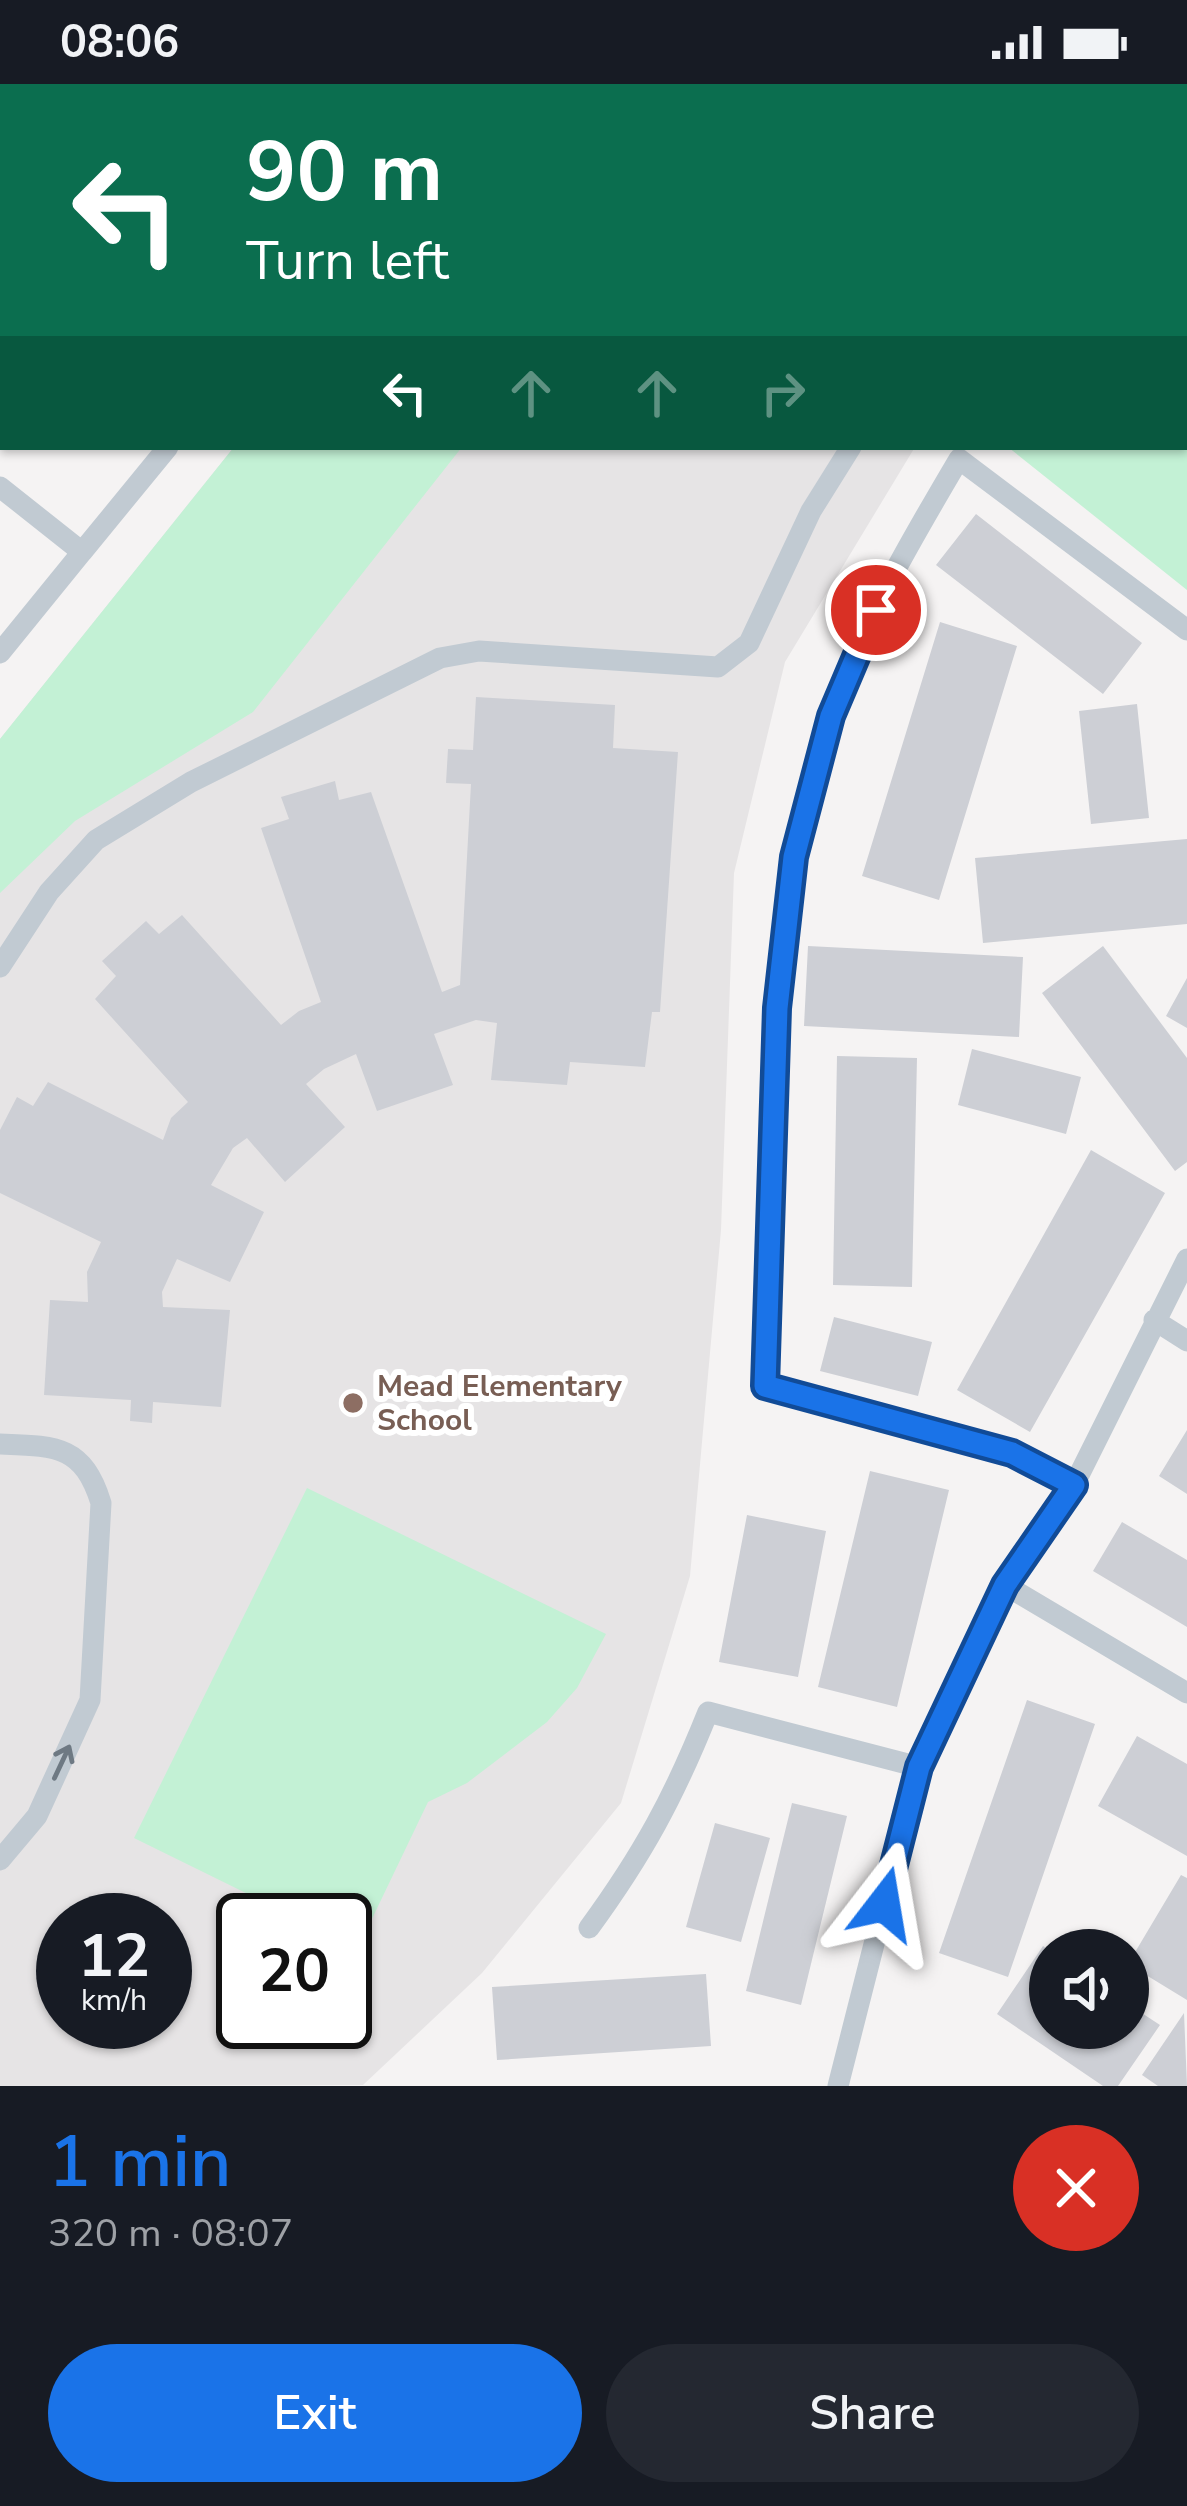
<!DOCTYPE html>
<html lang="en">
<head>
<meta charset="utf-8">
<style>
	:root { --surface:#171b24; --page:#242831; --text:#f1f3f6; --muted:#9ea1a6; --accent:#1a73e8 }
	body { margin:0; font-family:"Nunito Sans",sans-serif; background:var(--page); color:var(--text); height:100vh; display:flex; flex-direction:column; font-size:45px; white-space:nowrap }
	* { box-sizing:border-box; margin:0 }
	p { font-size:39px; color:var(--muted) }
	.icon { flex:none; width:66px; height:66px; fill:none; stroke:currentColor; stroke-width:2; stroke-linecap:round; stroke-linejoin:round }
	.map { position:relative; height:2002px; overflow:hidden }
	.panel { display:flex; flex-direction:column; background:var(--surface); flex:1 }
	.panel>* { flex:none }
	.hud { position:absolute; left:0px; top:0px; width:1188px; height:366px; box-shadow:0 3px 9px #0004; background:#0b6e4f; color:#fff; overflow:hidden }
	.fabs { position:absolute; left:1029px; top:1845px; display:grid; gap:24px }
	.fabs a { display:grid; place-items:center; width:120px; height:120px; border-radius:50%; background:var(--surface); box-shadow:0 3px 9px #0004; font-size:60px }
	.speed { position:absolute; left:36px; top:1809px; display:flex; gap:24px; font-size:60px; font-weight:700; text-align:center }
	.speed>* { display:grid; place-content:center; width:156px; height:156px; border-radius:50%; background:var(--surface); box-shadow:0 3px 9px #0004; line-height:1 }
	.speed small { font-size:30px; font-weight:400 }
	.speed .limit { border:6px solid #111; border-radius:18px; background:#fff; color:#111 }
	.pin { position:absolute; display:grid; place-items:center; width:102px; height:102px; color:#fff; margin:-51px; border:6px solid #fff; border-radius:50%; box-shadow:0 3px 12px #0007 }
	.me { position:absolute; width:132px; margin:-66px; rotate:14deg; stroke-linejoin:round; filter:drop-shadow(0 0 9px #0008) }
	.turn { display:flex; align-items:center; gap:42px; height:252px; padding:0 48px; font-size:54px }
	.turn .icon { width:156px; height:156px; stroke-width:2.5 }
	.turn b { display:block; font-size:84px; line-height:102px }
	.lanes { display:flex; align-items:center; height:114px; padding:0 48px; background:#0003; justify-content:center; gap:60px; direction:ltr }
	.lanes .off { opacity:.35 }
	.round { display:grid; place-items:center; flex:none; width:126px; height:126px; border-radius:63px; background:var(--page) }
	.head { display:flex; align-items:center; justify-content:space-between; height:204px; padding:0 48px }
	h1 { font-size:72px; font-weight:600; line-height:90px; color:var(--accent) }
	.action { display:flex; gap:24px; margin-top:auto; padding:24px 48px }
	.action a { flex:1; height:138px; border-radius:72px; background:var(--accent); color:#fff; font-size:48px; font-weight:600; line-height:138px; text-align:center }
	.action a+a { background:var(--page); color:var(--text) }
	.status { display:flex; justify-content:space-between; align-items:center; height:84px; padding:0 60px; background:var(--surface); direction:ltr }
	.status svg { height:33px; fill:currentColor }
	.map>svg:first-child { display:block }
	.education { fill:#e6e4e5; fill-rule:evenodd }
	.green { fill:#c3f1d5 }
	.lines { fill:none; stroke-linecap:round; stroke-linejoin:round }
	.stream { stroke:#90daee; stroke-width:10 }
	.building { fill:#cdcfd5 }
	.lane { stroke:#c1cad2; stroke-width:21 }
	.street { stroke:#c1cad2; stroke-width:39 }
	.oneway { stroke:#6e7983 }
	.route-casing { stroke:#114b97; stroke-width:30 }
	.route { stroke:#1a73e8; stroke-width:21 }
	.education-dot { fill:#8d6e63; stroke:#fff; stroke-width:4.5 }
	.labels { text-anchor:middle; stroke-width:12; stroke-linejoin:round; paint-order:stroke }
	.education-label { font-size:30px; font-weight:bold; fill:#785e54; stroke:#fff; text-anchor:start }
</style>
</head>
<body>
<div class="status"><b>08:06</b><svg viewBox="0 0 49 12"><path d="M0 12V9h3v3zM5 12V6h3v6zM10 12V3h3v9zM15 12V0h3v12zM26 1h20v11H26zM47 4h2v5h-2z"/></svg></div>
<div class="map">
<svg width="1187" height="2002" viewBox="0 0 1187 2002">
	<rect width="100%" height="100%" fill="#f5f3f3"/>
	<!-- education -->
	<path class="education" d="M234,363H915L785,578L734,789L721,1146L690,1492L621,1719L482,1889L363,2001L0,2002V655ZM63,1836H165V1938H63ZM243,1836H345V1938H243Z"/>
	<!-- green -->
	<path class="green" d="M1185,158L1187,161V506L1008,363H1185Z
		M234,363H462L253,628L75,737L0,809V655Z
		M307,1404L606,1550L577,1604L547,1638L467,1699L428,1718L358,1864L345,1858V1836H301L134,1754Z"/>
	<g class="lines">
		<!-- stream -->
		<path class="stream" d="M961,0L962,3
			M1185,308L1187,310"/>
	</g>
	<!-- building -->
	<path class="building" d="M976,430L1142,559L1103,610L936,481Z
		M940,538L1017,562L939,816L862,792Z
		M476,613L615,621L613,664L678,668L660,928H652L645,983L570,978L567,1001L491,996L497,939L476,936L434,950L453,1001L377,1027L356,970L324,985L306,1000L345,1043L285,1098L247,1054L233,1064L211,1101L264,1128L230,1198L177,1175L162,1208L163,1223L230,1226L221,1323L153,1318L152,1339L130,1337L131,1316L44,1311L50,1216L88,1218L87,1188L101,1158L0,1109V1046L17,1013L33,1022L48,998L163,1056L171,1034L188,1018L95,915L116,892L102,877L146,837L159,850L182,831L281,941L299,927L321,918L261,744L289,735L281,713L335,697L339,716L371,708L442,908L460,901L471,700L446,699L448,665L473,666Z
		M1137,620L1149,734L1091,740L1079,627Z
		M1187,755V840L983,859L975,774Z
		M808,862L1023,873L1019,953L804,942Z
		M1103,862L1187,974V1078L1175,1087L1042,909Z
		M1187,894V944L1166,932Z
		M972,965L1081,993L1066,1050L958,1021Z
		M837,972L917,974L912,1203L833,1201Z
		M1091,1066L1165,1109L1030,1348L957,1306Z
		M834,1233L932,1258L918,1312L820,1287Z
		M1187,1346V1410L1159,1392Z
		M870,1387L949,1406L897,1623L818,1603Z
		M747,1431L826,1447L798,1593L719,1578Z
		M1122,1438L1187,1476V1543L1093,1487Z
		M1027,1616L1095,1640L1008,1893L939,1869Z
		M1137,1652L1187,1680V1772L1098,1722Z
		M792,1719L847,1732L801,1921L746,1907Z
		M715,1739L770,1754L741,1858L686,1843Z
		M1181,1791L1187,1794V1916L1128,1880Z
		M1043,1862L1050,1867V1944H1128V1920L1160,1941L1118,2002H1103L997,1930Z
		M706,1890L711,1962L497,1976L492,1903Z
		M1184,1929L1187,2002H1158L1142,1991Z"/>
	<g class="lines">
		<!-- lane -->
		<path class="lane" d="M108,0L112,3
			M362,0L365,3
			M659,0L663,3
			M689,0L690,3
			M224,3L227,0
			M336,3L339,0
			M465,3L467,0
			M1021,3L1029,0
			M0,403L82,468L168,363
			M0,569L82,468
			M0,883L49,808L96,756L191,698L440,574L479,567L718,583L749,559L811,427L851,363
			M1154,1236L1187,1257
			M0,1360C56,1362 83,1361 101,1419L90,1616L37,1732L0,1776
			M1074,1401L1012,1369L765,1302C772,1080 762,849 830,635C860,542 910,458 959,375L1187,546
			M1005,1501L1187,1609
			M589,1844C643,1770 674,1713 708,1628L919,1683
			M838,2002L919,1683L1005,1501L1074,1401L1187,1175"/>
		<!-- street -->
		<path class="street" d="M1157,3L1159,0"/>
	</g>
	<!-- one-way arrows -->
	<defs><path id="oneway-shaft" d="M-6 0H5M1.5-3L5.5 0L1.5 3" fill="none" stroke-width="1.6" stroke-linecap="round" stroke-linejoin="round" transform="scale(3)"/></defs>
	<use class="oneway" href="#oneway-shaft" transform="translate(62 1678) rotate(-65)"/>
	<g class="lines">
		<defs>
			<path id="route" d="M876,526L831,632L794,773L777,924L765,1302L1012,1369L1074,1401L1005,1501L919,1683L884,1820"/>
		</defs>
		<!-- route casing -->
		<use href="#route" class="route-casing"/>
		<!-- route -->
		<use href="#route" class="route"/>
	</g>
	<!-- markers -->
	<circle class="education-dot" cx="353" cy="1319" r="12"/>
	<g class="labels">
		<!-- education labels -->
		<g class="education-label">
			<text x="377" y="1312">Mead Elementary<tspan x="377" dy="34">School</tspan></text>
		</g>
	</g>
</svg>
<div class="fabs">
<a><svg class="icon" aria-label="sound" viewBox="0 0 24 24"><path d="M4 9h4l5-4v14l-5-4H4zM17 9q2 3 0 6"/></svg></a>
</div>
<div class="speed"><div>12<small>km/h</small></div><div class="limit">20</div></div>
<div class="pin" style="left:876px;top:526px;background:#d93025"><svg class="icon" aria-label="arrive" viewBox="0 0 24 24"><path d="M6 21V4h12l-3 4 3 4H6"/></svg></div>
<svg class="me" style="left:884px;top:1820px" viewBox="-20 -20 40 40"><path d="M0-17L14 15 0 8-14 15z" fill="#1a73e8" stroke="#fff" stroke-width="4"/></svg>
<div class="hud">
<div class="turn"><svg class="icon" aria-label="left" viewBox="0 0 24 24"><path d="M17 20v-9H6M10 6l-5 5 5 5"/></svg><div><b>90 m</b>Turn left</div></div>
<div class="lanes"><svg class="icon" aria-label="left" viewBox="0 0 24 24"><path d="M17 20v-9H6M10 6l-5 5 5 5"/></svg><svg class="icon off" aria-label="ahead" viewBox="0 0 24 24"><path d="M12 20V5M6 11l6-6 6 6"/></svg><svg class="icon off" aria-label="ahead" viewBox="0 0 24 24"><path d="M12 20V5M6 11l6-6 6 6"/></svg><svg class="icon off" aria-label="right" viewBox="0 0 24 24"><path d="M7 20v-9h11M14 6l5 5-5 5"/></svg></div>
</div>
</div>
<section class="panel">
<div class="head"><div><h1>1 min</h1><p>320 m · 08:07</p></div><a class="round" style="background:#d93025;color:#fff"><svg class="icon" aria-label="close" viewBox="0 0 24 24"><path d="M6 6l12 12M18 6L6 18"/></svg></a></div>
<div class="action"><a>Exit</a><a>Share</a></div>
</section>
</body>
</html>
